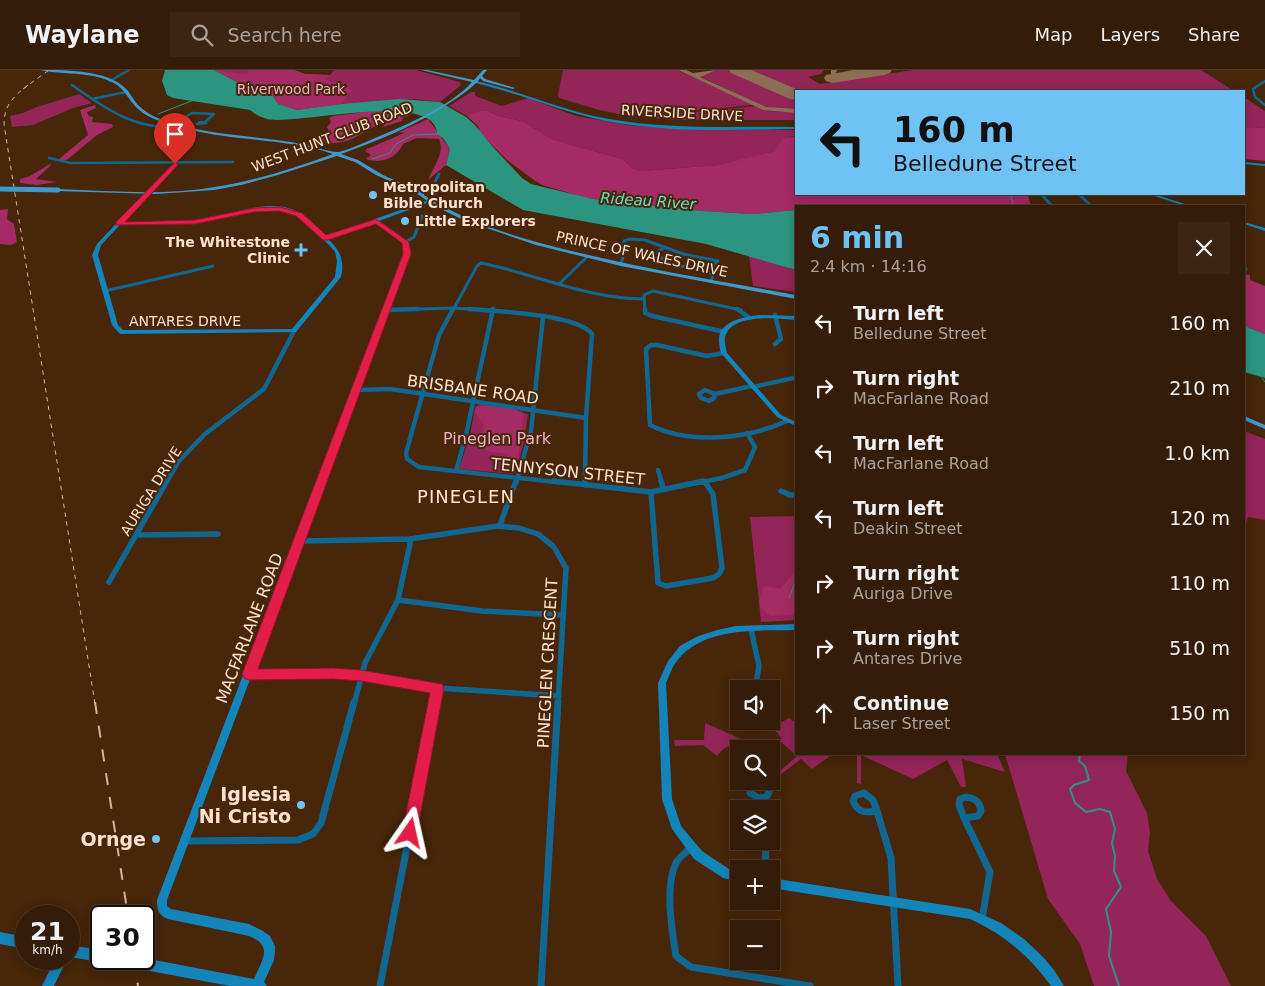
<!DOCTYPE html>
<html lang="en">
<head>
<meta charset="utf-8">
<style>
	:root { --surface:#351c08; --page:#3d2512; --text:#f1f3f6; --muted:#aaa19c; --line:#4f3a29; --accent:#6fc2f4 }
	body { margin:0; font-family:"DejaVu Sans",sans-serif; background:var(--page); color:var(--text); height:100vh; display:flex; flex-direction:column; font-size:19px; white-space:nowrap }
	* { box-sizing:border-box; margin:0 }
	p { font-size:16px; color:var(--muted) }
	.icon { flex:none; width:28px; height:28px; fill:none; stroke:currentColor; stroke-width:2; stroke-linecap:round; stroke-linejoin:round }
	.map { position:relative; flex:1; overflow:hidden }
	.details { position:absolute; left:795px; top:135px; width:450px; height:550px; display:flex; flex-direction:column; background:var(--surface); border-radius:0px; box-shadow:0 2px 12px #0003,0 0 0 1px var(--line) }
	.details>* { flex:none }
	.banner { position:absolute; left:795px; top:20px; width:450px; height:105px; border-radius:0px; box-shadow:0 2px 12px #0003,0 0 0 1px var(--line); background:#6fc2f4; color:#111; overflow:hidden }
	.fabs { position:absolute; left:730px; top:610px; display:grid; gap:10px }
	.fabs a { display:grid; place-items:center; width:50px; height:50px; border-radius:0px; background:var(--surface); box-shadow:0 2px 12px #0003,0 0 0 1px var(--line); font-size:25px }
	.speed { position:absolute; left:15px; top:835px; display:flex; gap:10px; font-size:25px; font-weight:700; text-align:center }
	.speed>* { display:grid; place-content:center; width:65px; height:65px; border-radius:50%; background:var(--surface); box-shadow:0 2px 12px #0003,0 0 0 1px var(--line); line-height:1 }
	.speed small { font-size:12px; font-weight:400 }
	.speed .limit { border:2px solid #111; border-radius:8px; background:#fff; color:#111 }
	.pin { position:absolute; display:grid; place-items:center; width:42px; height:42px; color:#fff; margin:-51px -21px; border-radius:50% 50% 50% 0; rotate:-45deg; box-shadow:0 0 5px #0007 }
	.pin .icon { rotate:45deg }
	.me { position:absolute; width:55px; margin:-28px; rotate:11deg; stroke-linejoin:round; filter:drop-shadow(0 0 4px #0008) }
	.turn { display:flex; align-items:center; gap:18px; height:105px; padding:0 15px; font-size:22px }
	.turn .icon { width:65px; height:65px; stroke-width:2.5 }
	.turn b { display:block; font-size:35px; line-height:42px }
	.round { display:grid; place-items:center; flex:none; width:52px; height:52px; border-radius:0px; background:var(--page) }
	.headline { display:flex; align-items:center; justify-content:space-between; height:85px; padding:0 15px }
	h1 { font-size:30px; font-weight:700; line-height:38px; color:var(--accent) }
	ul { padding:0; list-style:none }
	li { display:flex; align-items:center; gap:15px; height:65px; padding:0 15px }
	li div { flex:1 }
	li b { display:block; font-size:19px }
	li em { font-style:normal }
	header { display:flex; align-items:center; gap:30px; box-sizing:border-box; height:70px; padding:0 25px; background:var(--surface); border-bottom:1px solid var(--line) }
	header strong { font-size:24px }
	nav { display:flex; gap:28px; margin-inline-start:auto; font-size:18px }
	.search { width:350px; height:45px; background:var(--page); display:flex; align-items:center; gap:12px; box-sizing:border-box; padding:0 18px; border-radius:0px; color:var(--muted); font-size:19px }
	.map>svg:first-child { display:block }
	.green { fill:#942559 }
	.forest { fill:#a52b64 }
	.water { fill:#2c9580 }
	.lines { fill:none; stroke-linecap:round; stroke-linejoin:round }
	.stream-far1 { stroke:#2c9580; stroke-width:1 }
	.stream { stroke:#2c9580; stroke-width:2 }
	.taxiway { fill:#8c6e55; fill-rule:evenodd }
	.runway { fill:#8c6e55; fill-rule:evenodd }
	.street-far4 { stroke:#106892; stroke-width:2.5 }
	.street-far3 { stroke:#106892; stroke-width:3 }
	.street-far2 { stroke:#106892; stroke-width:4.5 }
	.street-far1 { stroke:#106892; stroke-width:5.5 }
	.street { stroke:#106892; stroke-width:7 }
	.secondary { fill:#1385bb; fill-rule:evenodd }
	.primary { fill:#3e9acd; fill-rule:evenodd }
	.rail-far1 { stroke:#d2b5a0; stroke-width:1; stroke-dasharray:4.5 4.5; stroke-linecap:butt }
	.rail { stroke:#d2b5a0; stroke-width:2; stroke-dasharray:12 12; stroke-linecap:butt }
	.primary-bridge { stroke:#3e9acd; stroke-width:5 }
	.route { fill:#e11d48; stroke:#92132f }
	.poi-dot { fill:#6fc2f4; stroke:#47260a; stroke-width:2 }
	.labels { text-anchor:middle; stroke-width:4; stroke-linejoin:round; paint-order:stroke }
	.far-park-label { font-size:14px; fill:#eeafc4; stroke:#47260a }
	.far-street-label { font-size:14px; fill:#ffe3d0; stroke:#47260a }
	.far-poi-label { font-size:14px; font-weight:bold; fill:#ffe3d0; stroke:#47260a; text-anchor:start }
	.far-water-label { font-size:15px; font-style:italic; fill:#66e1c6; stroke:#47260a }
	.street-label { font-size:16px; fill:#ffe3d0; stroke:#47260a }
	.park-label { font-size:16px; fill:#eeafc4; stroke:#47260a }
	.neighbourhood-label { font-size:18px; letter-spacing:1px; fill:#ffe3d0; stroke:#47260a }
	.near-poi-label { font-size:19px; font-weight:bold; fill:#ffe3d0; stroke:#47260a; text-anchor:end }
</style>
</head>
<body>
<header>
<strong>Waylane</strong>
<div class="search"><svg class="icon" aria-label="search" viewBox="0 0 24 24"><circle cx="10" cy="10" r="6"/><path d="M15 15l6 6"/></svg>Search here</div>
<nav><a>Map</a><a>Layers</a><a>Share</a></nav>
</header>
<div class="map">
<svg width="1265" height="916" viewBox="0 0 1265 916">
	<rect width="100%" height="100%" fill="#47260a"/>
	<!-- green -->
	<path class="green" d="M214,0H294L305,4L330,5L334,0H416L460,12L461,15L440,32L414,29L341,34L351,20L273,26Z
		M563,0H677L754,35L680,42L678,39L673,38L670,40L676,43L624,45L599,40L559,28L558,25Z
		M716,0H732L796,27V40L767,38L699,6Z
		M742,0H824L821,4L808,7L820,14L913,0H1201L1234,21L796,23Z
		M471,22H475V26L502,36L528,28L576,46L633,56L690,59L796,60V66L790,67L775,81L746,89L719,95L640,101L632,98L623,89L564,73L552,69L522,51L498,46L486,40L467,46L449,36Z
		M79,24L92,33L73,38L33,55L12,57L10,46L23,43L37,37Z
		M1244,27L1265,41V58L1244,57Z
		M756,36L769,41L796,42V50H677L640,47Z
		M749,186L796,200V222L753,216Z
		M480,334L528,344L524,372L516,402L513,404L459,399L470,365L475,337Z
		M1244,361L1265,369V450L1248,447L1244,461Z
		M796,446V550L761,552L750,447Z
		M771,645L782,652L789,648L796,653V684H997L1005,702L962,689L966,717H961L947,690L913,709L861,685V714L857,713V685L830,686L812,699L801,689L776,708L774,706L797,686L781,672C761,672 729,668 717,686L703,675L675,676L674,670H704L705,653L741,669H782L768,651H771Z
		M1005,684H1128L1126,701L1147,743L1150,763L1148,781L1157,809L1171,831L1206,866L1231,916H1094L1080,874L1048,829Z"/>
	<!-- forest -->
	<path class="forest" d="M214,0L245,4L249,3L248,0H294L305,4L330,5L325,9L352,20L341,34L297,40L278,34L273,26L260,24Z
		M95,35L96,38L87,42L89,46L93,47L92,52L112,54L113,57L97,65L68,89L63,91L59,89L88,65L80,40Z
		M380,40L412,44L403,48L402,51L383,57L385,53H382C361,62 346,79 320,71L329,61L327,57L331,52L329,48L333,46Z
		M486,40L498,46L522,51L552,69L564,73L623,89L632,98L640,101L719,95L775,81L783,69L796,66V124H1024L1028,126L1031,136H796V140L753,144L701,141L586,128L542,115L534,110L507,90L480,63L478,56L467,46L472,43Z
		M428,49L450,79L446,95L428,110C434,95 445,84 439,69L417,68L403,74C396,89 381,94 366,89L371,85L365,81L367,79L404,63L399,62Z
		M1244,57L1265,58V91L1244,89Z
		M50,94L51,95L36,109L57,112L37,115L20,113V109L30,106Z
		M8,139L7,149L14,154L17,172L11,175L0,174V140Z
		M1244,204L1250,205V210L1265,216V264L1244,256Z
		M484,335L512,338L524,343L518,389L512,402H507L505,397L508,384L487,381L479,374L484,356L475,341L476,338Z
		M796,500V545L770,546L760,537V526L764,516L780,519Z"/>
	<!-- water -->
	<path class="water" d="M165,0H214L260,24L273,26L278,34L297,40L341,34L400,29L440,32L466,47L475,55L492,76L522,108L531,114L593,129L701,141L753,144L796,140V200L706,174L523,140L446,95L450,79L443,68L437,64C436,19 296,56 267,49C260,47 255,44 250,40L173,28L167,25L162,11Z
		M1244,256L1265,264V308L1244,302Z"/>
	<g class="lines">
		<!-- stream-far1 -->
		<path class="stream-far1" d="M158,44L194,30
			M372,89L390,83L396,74L413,65L437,64
			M1010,124L1014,136
			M1262,308L1265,312
			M789,528L796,510"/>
		<!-- stream -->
		<path class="stream" d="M1080,684L1079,691L1085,696L1089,710L1074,715L1070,719L1075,733L1086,742L1100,739L1110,742L1115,759L1112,773L1115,786L1114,801L1121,817L1106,839L1111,862L1109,886L1119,916"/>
		<!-- taxiway -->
		<path class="taxiway" d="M678,0H686L693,3L716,0L700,7L766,37L796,39V43L763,40Z
			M735,0H744L749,3L746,5Z
			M831,0H837L836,3C851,6 866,0 879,1L847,9L831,5Z"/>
		<!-- runway -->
		<path class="runway" d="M729,0H751L801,21H796V30L790,29L731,3Z
			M853,0H892L890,3L884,5L832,13L826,11L824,8L826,5Z"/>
		<!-- street-far4 -->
		<path class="street-far4" d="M110,11L129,0
			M1265,11L1253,19L1255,27L1265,35
			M72,15C102,36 138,63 177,55
			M92,29L126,22
			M200,52L206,53L197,54Z
			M174,54L192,43L214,44L205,52
			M49,88L71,93L233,92
			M164,106L176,93
			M438,106L439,104"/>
		<!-- street-far3 -->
		<path class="street-far3" d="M150,120L165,104
			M418,123L432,118L439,104
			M1041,124L1052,136
			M1079,124L1091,136
			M406,172L414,167L422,146
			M665,177L658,182L657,186L681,196L706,199L713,206L711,211
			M621,194L624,183V171L630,169L645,170L683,184L718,191L706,199
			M1244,197L1246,199
			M559,214L588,186
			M105,221L213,196
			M386,240L452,238L490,240
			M453,240L477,196L481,193C535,204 588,229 644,229
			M645,240L644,225L653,221L741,240"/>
		<!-- street-far2 -->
		<path class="street-far2" d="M453,239L439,265L406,383L407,389L419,397L565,413
			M469,239C495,241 577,244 592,264L586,348L585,413
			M645,239V243L652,246L725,262
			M737,239L750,248
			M386,240L418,239
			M775,245L781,269L775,274
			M724,283L707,286L657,275H651L646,279L650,355C690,375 747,369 787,351
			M753,317L793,308
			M357,320L390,319L586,348
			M705,320L715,324L714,328L709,331L701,328L699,324Z
			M715,324L752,316
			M658,400L662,413
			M456,401L466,365L493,239
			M166,413L179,391L205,364L264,319L294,261
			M516,413L531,361L543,247
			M697,413L722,408L745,400L755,377L747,363"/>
		<!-- street-far1 -->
		<path class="street-far1" d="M553,411L651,422L704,411
			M661,411L663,418
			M585,415V411
			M781,421L790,425H796
			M651,422L658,513L666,516L713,508L719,504L722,498L713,424L705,412
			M500,455L516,411
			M136,465L218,464
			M300,471L410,469L498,456L519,458L538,464L554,477L566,498L558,634
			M109,512L167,411
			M398,530L482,541L562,545
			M751,559L759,596L755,619
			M249,604L319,602L361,605L438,618L559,626
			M354,634L365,593L398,530L411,469
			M435,634L438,618"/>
		<!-- street -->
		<path class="street" d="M751,711L750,723L759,728L766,727C771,721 770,716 765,711
			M864,723L873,730L877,741C865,743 858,743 853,731L855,726Z
			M766,727L767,739
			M966,727C975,728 980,732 981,741L978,746L964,748L959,735L960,729Z
			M877,741L891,788L898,916
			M964,748L990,802L982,849
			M186,771L298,770L313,764L321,753L354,632
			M691,777C687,782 681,786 677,791C664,814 672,861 676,886L691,897L810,916
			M765,799L766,771
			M380,916L435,632
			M541,916L558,632"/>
		<!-- secondary -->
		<path class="secondary" d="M476,11C521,21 563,41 609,49C670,60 734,56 796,57V59C734,60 668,63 606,51C562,42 519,23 475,13Z
			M1244,92L1265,94V96L1244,94Z
			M146,122L150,123L123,153C147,153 171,153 195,151C228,147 269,125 300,143C310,149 318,158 326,166L432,129L436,130L379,151L408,171L410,184L167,830V836L171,839L249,854L263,861L270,866L275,876V882L274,890L264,912L267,916H230L118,895L114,893L112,889L144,888L254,909C262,890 274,876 249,866L168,849C158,845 157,840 157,830L404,184V173L375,152L328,169C340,180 345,191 341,207L296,262L121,264L119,263L112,255L92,185L97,174ZM268,139L280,140L290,142L300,147L329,175L335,182L337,191L335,207L292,259L123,260L118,255L98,185L101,175L120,155L195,153L244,143Z
			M1148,124H1154L1191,136H1185Z
			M1244,152L1265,158V161L1244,154Z
			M759,245L796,246V250C777,248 731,243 725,267C724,272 726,278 727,283L781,345L796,352V356L777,347L721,283C720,279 719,275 719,271C718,251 744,247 759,245Z
			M796,554V560C756,561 699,556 674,595C671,600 669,607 666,613L672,729L681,756L702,781L729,799L739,802V812L723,808L694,789L672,759L662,729L658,613L668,591L680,576L696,567L717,560L736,556Z
			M771,808L970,839L1001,853L1024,869L1044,888L1054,900L1064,916H1051C1030,886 1003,864 970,849L771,818Z
			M0,862L26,867V879L0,874Z
			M69,875L101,880V889H106L101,892L69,887Z
			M55,889H67L54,916H42Z"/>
		<!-- primary -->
		<path class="primary" d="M41,0C65,0 107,0 125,18C129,21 131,26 134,30C140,38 148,44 158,48C204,66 254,65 303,74C311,76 333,83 339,82C351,79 363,73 375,68C404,56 451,36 472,12L421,0H427L474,10L483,0H487L482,6L485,9L515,18L513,19L483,11L480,8L477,13H476C468,21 460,26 451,32C418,55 379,70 341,84L358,90L383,105L424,123V125C470,155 526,170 580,183C651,200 724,212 796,225V229L621,196L536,175L463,150L433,135L416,123L376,105L355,92L337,86L278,105L241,115L214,120L156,124L56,121V119H58C110,121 164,126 215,117C255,111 295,98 333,84C290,69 236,71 191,60C174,56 151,51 138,39C128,30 125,18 112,12C97,5 80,4 64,3C56,2 48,2 41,0Z
			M1244,346L1265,355V359L1244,350Z"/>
		<!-- rail-far1 -->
		<path class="rail-far1" d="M28,15C14,26 4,35 4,54L95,634
			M23,19L49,0"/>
		<!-- rail -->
		<path class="rail" d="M95,632L128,846
			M134,889L138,916"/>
		<!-- primary-bridge -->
		<path class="primary-bridge" d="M0,119L58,120"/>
	</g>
	<!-- route -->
	<path class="route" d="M175,92L178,94L177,96L125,152L195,150L254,138L280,137L302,143L326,165L376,149L409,172L411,184L258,599L333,598L361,600L442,614L444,618L417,763L415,768L410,770L404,768L402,763L430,623L361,611L333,609L249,610L244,608L242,604L403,184L402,173L376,154L328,170H323L296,146L279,141L254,142L195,154L116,155V152Z"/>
	<!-- markers -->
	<g class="poi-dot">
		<circle cx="373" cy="125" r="5"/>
		<circle cx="405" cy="151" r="5"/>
		<path d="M298.5 172.5h5v5h5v5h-5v5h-5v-5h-5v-5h5z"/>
		<circle cx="301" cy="735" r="5"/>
		<circle cx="156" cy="769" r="5"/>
	</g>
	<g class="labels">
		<!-- far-park labels -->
		<g class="far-park-label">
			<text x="291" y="24">Riverwood Park</text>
		</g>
		<!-- far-street labels -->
		<g class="far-street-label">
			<text transform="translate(682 43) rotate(3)" y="5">RIVERSIDE DRIVE</text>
			<text transform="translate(332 67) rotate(-21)" y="5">WEST HUNT CLUB ROAD</text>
			<text transform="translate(642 184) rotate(12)" y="5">PRINCE OF WALES DRIVE</text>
			<text x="185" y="256">ANTARES DRIVE</text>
			<text transform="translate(151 421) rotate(-58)" y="5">AURIGA DRIVE</text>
		</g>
		<!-- far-poi labels -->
		<g class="far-poi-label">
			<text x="383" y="122">Metropolitan<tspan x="383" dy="16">Bible Church</tspan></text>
			<text x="415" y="156">Little Explorers</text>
			<text x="290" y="177" text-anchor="end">The Whitestone<tspan x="290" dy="16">Clinic</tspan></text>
		</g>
		<!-- far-water labels -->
		<g class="far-water-label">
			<text transform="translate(648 131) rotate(4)" y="5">Rideau River</text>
		</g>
		<!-- street labels -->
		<g class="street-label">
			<text transform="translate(473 319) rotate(8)" y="6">BRISBANE ROAD</text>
			<text transform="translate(568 401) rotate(6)" y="6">TENNYSON STREET</text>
			<text transform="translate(249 558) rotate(-69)" y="6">MACFARLANE ROAD</text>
			<text transform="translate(547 593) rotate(-87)" y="6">PINEGLEN CRESCENT</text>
		</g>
		<!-- park labels -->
		<g class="park-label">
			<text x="497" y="374">Pineglen Park</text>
		</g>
		<!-- neighbourhood labels -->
		<g class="neighbourhood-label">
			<text x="466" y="433">PINEGLEN</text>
		</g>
		<!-- near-poi labels -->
		<g class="near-poi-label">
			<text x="291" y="731">Iglesia<tspan x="291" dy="22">Ni Cristo</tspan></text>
			<text x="146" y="776">Ornge</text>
		</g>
	</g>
</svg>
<div class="fabs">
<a><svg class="icon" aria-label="sound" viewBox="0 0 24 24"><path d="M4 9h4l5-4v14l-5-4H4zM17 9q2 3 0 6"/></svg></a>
<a><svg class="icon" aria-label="search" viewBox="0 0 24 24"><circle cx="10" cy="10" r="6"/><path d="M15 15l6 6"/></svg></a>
<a><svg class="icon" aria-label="layers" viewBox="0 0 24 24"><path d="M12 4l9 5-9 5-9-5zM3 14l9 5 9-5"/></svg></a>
<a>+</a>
<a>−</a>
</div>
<div class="speed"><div>21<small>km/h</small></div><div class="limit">30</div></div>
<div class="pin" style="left:175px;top:94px;background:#d93025"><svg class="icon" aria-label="arrive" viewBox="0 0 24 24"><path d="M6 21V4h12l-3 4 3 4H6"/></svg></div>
<svg class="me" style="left:410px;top:763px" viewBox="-20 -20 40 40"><path d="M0-17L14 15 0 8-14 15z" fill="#e11d48" stroke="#fff" stroke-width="4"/></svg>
<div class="banner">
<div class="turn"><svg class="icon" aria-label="left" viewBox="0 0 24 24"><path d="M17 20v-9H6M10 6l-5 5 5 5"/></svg><div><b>160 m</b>Belledune Street</div></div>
</div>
<section class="details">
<div class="headline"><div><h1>6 min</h1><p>2.4 km · 14:16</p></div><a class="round"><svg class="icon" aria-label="close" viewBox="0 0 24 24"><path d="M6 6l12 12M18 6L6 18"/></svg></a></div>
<ul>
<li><svg class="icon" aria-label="left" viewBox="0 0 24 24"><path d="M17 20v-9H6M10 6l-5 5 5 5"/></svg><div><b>Turn left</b><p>Belledune Street</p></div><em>160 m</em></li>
<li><svg class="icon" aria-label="right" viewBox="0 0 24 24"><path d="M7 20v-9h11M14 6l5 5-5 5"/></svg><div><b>Turn right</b><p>MacFarlane Road</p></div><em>210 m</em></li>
<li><svg class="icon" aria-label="left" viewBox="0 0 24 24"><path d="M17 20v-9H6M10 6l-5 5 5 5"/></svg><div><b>Turn left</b><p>MacFarlane Road</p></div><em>1.0 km</em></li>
<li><svg class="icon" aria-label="left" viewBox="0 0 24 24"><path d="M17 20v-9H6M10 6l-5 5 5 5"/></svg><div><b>Turn left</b><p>Deakin Street</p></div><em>120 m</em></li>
<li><svg class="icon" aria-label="right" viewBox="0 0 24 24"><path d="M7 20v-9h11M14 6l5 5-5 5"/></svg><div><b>Turn right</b><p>Auriga Drive</p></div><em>110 m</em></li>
<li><svg class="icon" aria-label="right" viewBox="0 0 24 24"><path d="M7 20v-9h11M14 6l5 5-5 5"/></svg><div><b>Turn right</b><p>Antares Drive</p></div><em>510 m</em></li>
<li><svg class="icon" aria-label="ahead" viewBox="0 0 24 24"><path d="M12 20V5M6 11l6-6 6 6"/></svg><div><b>Continue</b><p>Laser Street</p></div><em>150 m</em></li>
</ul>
</section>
</div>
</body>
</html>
